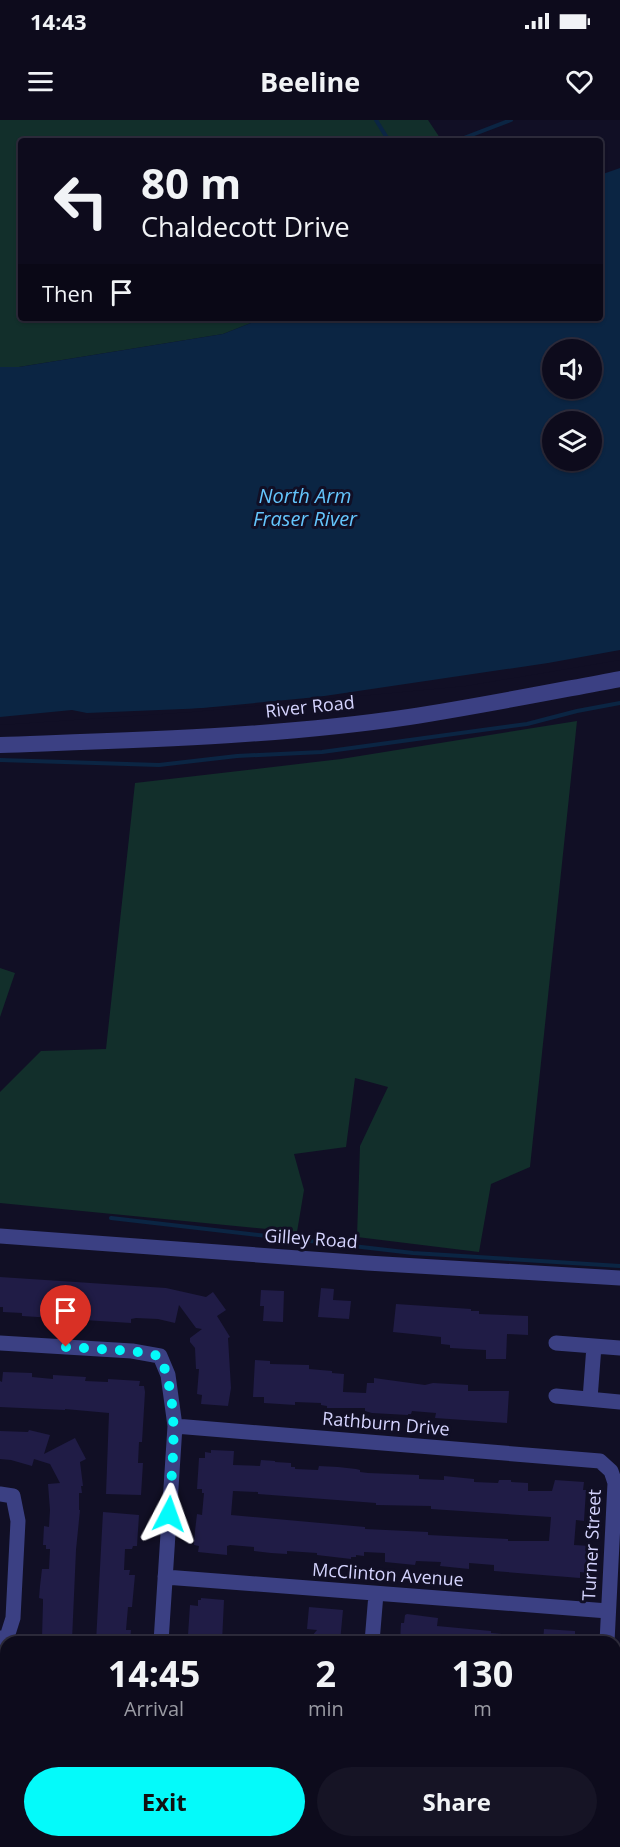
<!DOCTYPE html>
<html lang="en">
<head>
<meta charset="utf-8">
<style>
	:root { --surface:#0d0b1c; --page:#161425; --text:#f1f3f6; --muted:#9a9ba3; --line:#2d2b3b; --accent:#04fafa }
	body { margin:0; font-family:"Open Sans",sans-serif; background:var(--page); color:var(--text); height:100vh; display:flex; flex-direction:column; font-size:22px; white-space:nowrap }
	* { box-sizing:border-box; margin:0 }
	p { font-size:20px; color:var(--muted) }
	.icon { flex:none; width:33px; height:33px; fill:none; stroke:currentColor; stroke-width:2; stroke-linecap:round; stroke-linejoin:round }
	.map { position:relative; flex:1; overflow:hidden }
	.drawer { position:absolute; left:0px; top:1516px; width:621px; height:212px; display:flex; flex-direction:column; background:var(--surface); border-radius:18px 18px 0 0; box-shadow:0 2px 4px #0004,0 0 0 2px var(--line) }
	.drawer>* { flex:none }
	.hud { position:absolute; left:18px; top:18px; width:585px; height:183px; border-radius:6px; box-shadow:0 2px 4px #0004,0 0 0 2px var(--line); background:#0d0b1c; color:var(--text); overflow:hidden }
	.controls { position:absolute; left:542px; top:219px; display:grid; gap:12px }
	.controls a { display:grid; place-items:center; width:60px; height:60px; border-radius:50%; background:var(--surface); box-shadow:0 2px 4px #0004,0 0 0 2px var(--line); font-size:30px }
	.pin { position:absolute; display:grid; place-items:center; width:51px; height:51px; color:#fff; margin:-62px -26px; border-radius:50% 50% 50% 0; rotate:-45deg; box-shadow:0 0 6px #0007 }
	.pin .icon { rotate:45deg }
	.me { position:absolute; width:66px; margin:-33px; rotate:4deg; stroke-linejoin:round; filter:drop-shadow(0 0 4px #0008) }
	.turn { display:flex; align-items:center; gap:21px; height:126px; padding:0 24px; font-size:27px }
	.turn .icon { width:78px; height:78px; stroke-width:2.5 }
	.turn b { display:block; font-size:42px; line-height:51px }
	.then { display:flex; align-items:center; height:57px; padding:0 24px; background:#0003; gap:12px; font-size:22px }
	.eta { display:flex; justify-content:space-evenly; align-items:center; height:102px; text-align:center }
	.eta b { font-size:36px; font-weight:700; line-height:42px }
	.action { display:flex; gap:12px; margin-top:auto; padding:12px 24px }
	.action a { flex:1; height:69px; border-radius:36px; background:var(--accent); color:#111; font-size:24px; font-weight:700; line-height:69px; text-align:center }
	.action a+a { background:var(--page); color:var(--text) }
	.status { display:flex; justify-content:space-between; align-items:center; height:42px; padding:0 30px; background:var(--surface); direction:ltr }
	.status svg { height:16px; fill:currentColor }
	header { display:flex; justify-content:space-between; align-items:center; height:78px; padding:0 24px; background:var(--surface); font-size:27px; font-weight:700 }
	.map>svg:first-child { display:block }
	.green { fill:#122f2b }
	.water { fill:#0b2543; fill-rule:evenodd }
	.pier { fill:#110f25 }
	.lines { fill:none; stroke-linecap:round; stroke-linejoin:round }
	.stream { stroke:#0b2543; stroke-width:4 }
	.building { fill:#201c46; fill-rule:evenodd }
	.minor { stroke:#3b4083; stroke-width:15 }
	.tertiary { stroke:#3b4083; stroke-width:16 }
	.route { stroke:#04fafa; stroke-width:10; stroke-dasharray:0 18 }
	.labels { text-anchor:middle; stroke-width:6; stroke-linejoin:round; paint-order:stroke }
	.street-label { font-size:18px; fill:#d5d4fe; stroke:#110f25 }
	.water-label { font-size:20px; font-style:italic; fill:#64c5fc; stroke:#110f25 }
</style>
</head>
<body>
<div class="status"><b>14:43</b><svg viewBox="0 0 49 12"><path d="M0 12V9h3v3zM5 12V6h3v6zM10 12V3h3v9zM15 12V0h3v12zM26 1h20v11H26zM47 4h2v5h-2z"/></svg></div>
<header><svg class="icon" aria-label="menu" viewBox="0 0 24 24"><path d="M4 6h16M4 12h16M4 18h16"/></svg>Beeline<svg class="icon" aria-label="heart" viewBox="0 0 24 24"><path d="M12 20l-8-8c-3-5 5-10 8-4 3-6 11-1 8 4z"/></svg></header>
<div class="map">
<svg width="620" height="1727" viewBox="0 0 620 1727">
	<rect width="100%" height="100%" fill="#110f25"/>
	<!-- green -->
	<path class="green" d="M0,0H428L442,21H21V198H264L223,214L19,247H0Z
		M577,601L530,1047L491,1064L479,1132L357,1117L360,1026L388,967L355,958L346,1027L294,1034L304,1070L297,1112L0,1083V972L41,931L106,929L135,663L341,639Z
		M0,848L15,853L0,897Z"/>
	<!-- water -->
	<path class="water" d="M620,48V537L466,563L192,589L0,602V247H19L223,214L264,198H600V55ZM552,230H591V268H552ZM552,302H591V340H552Z"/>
	<!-- pier -->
	<path class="pier" d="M620,530V540L466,566L192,592L0,605V597L72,590L87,593L257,586L548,543Z"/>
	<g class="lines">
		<!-- stream -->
		<path class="stream" d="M376,0L389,21
			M444,21H446
			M456,21L511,0
			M0,640L159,645L237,636L322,632L527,604L577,591L620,583
			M111,1098L413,1133L620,1146"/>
	</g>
	<!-- building -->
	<path class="building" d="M0,1157L166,1168L206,1177L213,1172L226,1190L217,1196L230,1217L228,1218L231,1268L228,1286L201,1284L202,1275L197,1274L199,1249H196L195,1228L190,1222V1218L202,1209L196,1208L179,1185L175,1203L158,1199L136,1198L131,1199V1203L22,1196V1193L3,1192V1187H0Z
		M321,1168L334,1169L333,1180L351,1181L349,1199L318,1197Z
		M261,1170L284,1171L283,1202L263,1201L264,1186H260Z
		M396,1184L471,1189V1191H479V1194L528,1196V1215L507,1214L506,1239H486V1230L450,1228V1225L441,1224V1217L393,1212Z
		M255,1240L270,1241V1244L309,1245V1249L332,1251V1253L344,1254L343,1272L366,1273L367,1263H374V1258L425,1265L433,1263L468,1265V1271H509L507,1303L435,1298L436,1293L412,1291L411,1294H408V1295L372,1293L365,1291V1288H327V1286L321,1285V1283L295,1282V1285L264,1283V1277H253Z
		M3,1252L32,1253V1257L53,1259V1255L86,1257L85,1261L108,1262V1259L140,1261L139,1266H144L145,1272L142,1322H139L138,1343H143L141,1375L106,1374L109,1293L65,1289V1290L0,1287V1261L2,1262Z
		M29,1310L50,1315L44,1334L75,1318L86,1339L80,1342L83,1366H81L82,1373H79V1390H80L76,1430L72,1520L42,1518L43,1483V1479L39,1478L40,1466L42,1449H49L50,1429H46V1425H43L44,1406L49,1407L50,1390L48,1364L60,1363L50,1344L34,1339L32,1346L11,1340L0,1339V1311L28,1312Z
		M211,1330L234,1331L233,1345L260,1346L261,1340L275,1341V1342L291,1343V1347H295V1349L318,1350L319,1346L338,1347L356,1349L360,1350V1352L368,1353L419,1355V1359L444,1360V1356L474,1359V1362L498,1363L499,1360H511V1362L528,1363V1371H552L555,1360L584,1362L583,1370H586L584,1401L576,1400L574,1425L590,1426L588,1453L580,1452V1458L494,1451V1445L469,1443V1449L440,1446L441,1442L416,1441L415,1445L385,1442V1433L364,1432V1436L356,1435V1437H351V1439L317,1435V1433L287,1431V1434L271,1433L254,1431V1427L230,1425L227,1426V1435L198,1432L199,1426L194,1425L195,1411L197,1394L202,1395L204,1373H202V1369H197L199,1338H205V1332L211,1333ZM233,1371L258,1372V1374L376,1383V1385L431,1386V1389L551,1397L549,1421H508V1419L428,1415V1412L365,1409V1407L231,1395Z
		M103,1392L139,1395L137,1426H133L132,1429H125L124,1450H130L129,1455H135L132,1487H128L126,1510H131L130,1522H96Z
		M201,1478L224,1480L222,1522H191V1515H188L190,1485L198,1486V1480H201Z
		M309,1487L343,1490L340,1522H307L317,1510L307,1509Z
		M407,1494L438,1498L437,1506L491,1511V1513L512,1515V1522H400L401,1503H404L405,1495Z
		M544,1509L575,1511V1522H543Z"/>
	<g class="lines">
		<!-- minor -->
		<path class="minor" d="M0,1116L367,1143L620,1158
			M0,1223L132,1231L160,1236L168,1255L175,1306L161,1522
			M556,1223L620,1228
			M556,1276L620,1282
			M590,1279L594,1226
			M175,1306L600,1341L611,1351L615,1363L607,1522
			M0,1374L13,1376L18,1401L13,1498L7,1517L0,1518
			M165,1457L608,1491
			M372,1522L376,1474
			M0,1671H6
			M597,1727V1722"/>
		<!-- tertiary -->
		<path class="tertiary" d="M0,625C136,620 274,617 409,597C480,586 550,572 620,559"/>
	</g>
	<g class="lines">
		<!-- route -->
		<path class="route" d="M66,1227L132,1231L160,1236C181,1286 172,1342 169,1394"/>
	</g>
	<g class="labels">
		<!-- street labels -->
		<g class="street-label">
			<text transform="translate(310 587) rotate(-6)" y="6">River Road</text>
			<text transform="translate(311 1119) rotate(4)" y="6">Gilley Road</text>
			<text transform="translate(386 1304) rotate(5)" y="6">Rathburn Drive</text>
			<text transform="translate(592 1425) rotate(-87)" y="6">Turner Street</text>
			<text transform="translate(388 1455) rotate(4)" y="6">McClinton Avenue</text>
		</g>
		<!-- water labels -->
		<g class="water-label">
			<text x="305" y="383">North Arm<tspan x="305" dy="23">Fraser River</tspan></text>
		</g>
	</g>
</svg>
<div class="controls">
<a><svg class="icon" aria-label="sound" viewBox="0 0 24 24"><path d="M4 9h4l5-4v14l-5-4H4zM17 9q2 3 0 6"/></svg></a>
<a><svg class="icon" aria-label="layers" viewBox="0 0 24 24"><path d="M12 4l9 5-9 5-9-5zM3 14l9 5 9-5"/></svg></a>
</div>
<div class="pin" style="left:66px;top:1227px;background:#d93025"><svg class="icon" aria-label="arrive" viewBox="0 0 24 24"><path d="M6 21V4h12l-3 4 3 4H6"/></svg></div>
<svg class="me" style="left:169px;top:1394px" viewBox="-20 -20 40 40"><path d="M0-17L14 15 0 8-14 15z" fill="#04fafa" stroke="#fff" stroke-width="4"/></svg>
<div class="hud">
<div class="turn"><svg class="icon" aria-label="left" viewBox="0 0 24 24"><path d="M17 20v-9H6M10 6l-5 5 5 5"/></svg><div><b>80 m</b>Chaldecott Drive</div></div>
<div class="then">Then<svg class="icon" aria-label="arrive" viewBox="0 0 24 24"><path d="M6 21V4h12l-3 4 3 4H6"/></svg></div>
</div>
<section class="drawer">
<div class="eta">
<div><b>14:45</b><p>Arrival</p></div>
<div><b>2</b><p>min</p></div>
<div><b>130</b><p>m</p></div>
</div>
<div class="action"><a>Exit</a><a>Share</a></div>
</section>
</div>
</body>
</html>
